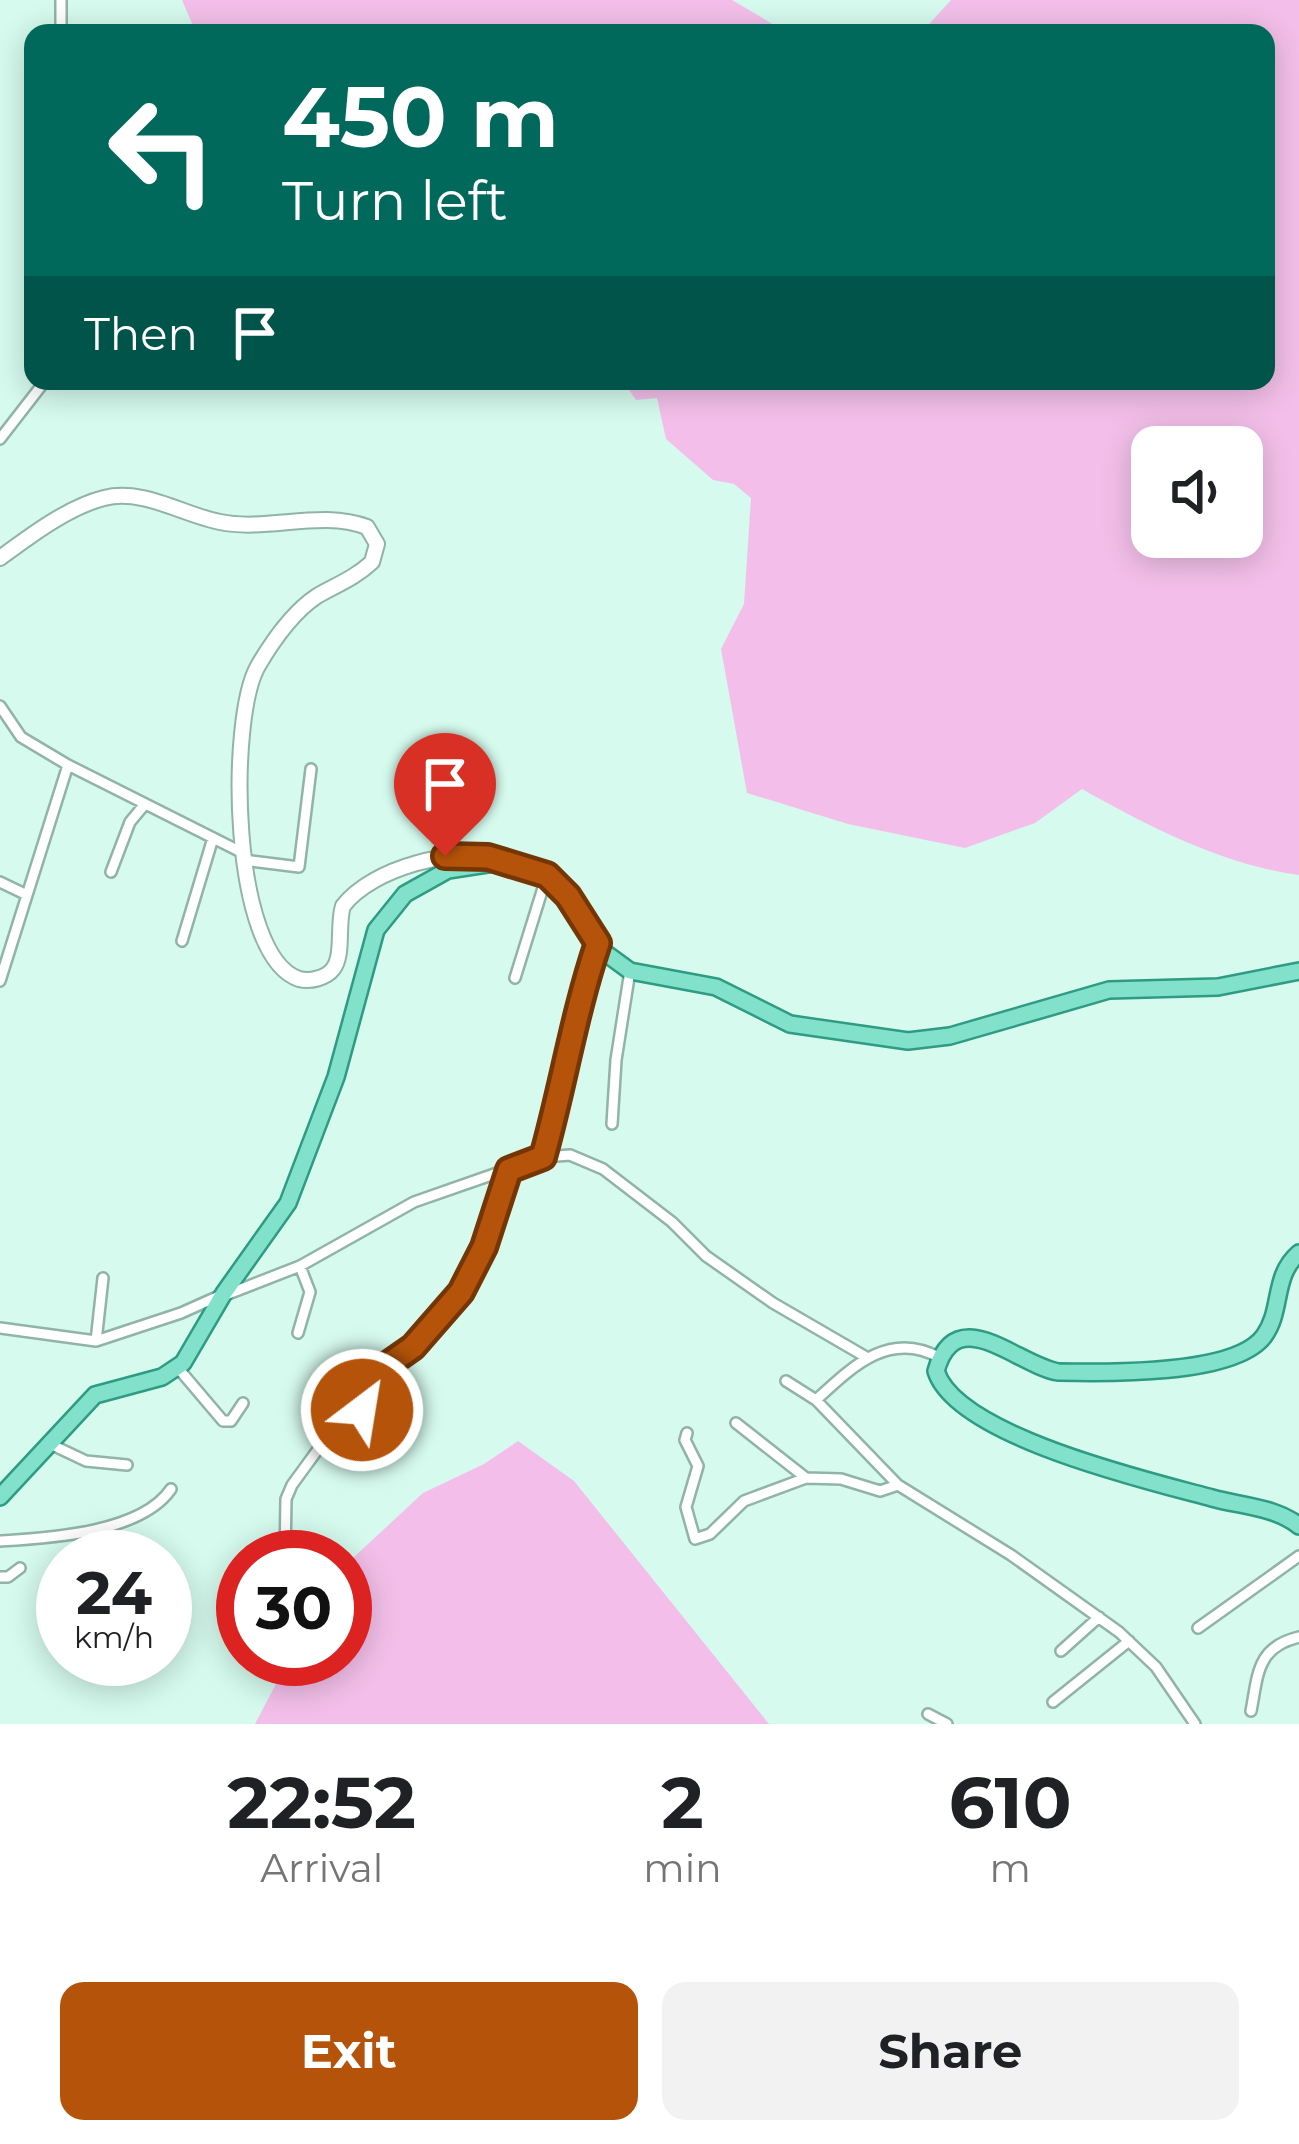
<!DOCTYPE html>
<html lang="en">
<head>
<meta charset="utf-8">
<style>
	:root { --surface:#fff; --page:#f2f2f2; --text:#202124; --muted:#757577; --accent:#b45309 }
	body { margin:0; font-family:Montserrat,sans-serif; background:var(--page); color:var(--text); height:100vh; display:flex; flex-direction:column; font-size:45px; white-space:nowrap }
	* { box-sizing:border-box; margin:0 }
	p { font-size:39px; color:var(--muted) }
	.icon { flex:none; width:66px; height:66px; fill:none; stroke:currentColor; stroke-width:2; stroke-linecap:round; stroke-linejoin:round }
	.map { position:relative; height:1724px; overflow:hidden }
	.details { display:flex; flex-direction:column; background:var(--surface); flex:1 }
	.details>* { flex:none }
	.hud { position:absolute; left:24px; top:24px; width:1251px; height:366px; border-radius:24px; box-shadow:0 6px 30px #0003; background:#00695c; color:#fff; overflow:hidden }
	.fabs { position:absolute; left:1131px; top:426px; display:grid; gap:24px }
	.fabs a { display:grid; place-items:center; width:132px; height:132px; border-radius:24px; background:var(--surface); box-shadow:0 6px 30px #0003; font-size:60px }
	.speed { position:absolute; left:36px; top:1530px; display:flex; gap:24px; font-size:60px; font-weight:700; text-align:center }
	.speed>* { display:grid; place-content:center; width:156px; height:156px; border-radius:50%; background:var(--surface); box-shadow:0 6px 30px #0003; line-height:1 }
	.speed small { font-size:30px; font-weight:400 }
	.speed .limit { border:18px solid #d22; background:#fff; color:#111 }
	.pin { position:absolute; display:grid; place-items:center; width:102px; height:102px; color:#fff; margin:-123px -51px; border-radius:50% 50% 50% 0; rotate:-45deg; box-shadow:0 0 12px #0007 }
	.pin .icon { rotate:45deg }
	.me { position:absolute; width:132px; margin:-66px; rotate:31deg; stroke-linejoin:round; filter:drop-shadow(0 0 9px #0008) }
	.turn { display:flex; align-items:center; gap:42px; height:252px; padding:0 60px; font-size:54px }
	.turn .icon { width:156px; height:156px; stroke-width:2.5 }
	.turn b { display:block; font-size:84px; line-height:102px }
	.then { display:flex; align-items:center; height:114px; padding:0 60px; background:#0003; gap:24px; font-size:45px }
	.eta { display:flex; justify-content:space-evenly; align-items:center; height:204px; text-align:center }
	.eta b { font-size:72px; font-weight:700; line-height:84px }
	.action { display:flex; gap:24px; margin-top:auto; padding:24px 60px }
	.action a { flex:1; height:138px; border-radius:24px; background:var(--accent); color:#fff; font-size:48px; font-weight:700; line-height:138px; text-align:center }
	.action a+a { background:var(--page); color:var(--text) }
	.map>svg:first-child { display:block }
	.green { fill:#f3bfea; fill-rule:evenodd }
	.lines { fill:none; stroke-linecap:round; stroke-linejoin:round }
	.street-casing { stroke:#91b3a8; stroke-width:14 }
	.secondary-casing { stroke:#91b3a8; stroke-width:18 }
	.primary-casing { stroke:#2e9b82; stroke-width:20 }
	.street { stroke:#fff; stroke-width:9 }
	.secondary { stroke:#fff; stroke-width:14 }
	.primary { stroke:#81e1cb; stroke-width:15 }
	.route-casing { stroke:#753606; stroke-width:30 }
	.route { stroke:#b45309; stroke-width:21 }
</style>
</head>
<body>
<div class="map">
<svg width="1299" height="1724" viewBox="0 0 1299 1724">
	<rect width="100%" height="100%" fill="#d6faee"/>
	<!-- green -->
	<path class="green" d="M182,0H732L771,23L779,33H196Z
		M951,0H1299V875C1223,865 1148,826 1082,789L1035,823L965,848L848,824L747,793L721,649L744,604L751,498L734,484L713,480L666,439L657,398L636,400L623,381H1266V33H921ZM1242,447V537H1152V447Z
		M518,1441L574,1481L769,1724H255L289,1659H345V1571L354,1557L423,1493L484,1464Z"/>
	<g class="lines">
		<defs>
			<path id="street" d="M61,33V0
				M0,439L45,381
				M0,706L21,737L68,765L243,853
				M243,860L299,867L311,769
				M111,872L130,822L145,804
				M0,882L27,895
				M182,941L213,838
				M515,978L547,875
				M0,981L68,765
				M612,1124L616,1060L630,971
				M543,1157C563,1085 574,1013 598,943
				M223,1296L300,1266L414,1202L543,1157L570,1155L603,1169L672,1222L706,1256L773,1303L866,1357
				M0,1328L96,1341L181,1313L219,1296
				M298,1333L310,1292L300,1266
				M96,1341L103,1278
				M178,1368L223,1421H231L243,1403
				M786,1381L816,1400L898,1485L1011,1555L1119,1632L1156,1667L1195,1724
				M816,1400C851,1368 889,1329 940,1358
				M736,1423L806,1478L841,1479L880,1491L898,1485
				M687,1433L685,1440L698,1466L686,1507L695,1539L710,1534L744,1501L806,1478
				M48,1443L86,1461L127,1465
				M0,1541C49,1538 141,1533 171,1489
				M285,1557L286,1499L292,1485L327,1437L356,1421L373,1375L413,1347L461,1292L484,1247L509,1170
				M0,1577H8L20,1568
				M1198,1628L1299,1556
				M1061,1651L1099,1617
				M1053,1702L1129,1641
				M1251,1711C1258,1676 1256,1647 1299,1637
				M928,1714L947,1724"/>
			<path id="secondary" d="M0,558C30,536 68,507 104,498C143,488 183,515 220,522C268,532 321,509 367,527L377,544L372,562C355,578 336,585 317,596C293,612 272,642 258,666C228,718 230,956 299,979C310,982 326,978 333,969C344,955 337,924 343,906C372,868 456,845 500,862"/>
			<path id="primary" d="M1299,1253C1272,1276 1283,1310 1264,1336C1235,1376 1104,1373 1058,1372C1017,1365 956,1300 936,1371C956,1436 1149,1481 1212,1498C1241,1506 1276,1507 1299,1526
				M0,1497L95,1395L162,1377L183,1363L224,1293L288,1203L336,1077L376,930L405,894L448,870L500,862L537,870L561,886L604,952L630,971L716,987L790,1024L908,1041L950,1036L1109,990L1218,987L1299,971"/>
		</defs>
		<!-- street casing -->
		<use href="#street" class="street-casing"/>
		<!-- secondary casing -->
		<use href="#secondary" class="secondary-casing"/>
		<!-- primary casing -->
		<use href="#primary" class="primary-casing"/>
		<!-- street -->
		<use href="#street" class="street"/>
		<!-- secondary -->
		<use href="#secondary" class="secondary"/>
		<!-- primary -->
		<use href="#primary" class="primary"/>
	</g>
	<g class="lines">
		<defs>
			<path id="route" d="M362,1410L373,1375L413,1347L461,1292L484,1247L509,1170L543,1157C563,1086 574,1014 598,943L568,896L547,875L488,857L445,856"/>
		</defs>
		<!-- route casing -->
		<use href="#route" class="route-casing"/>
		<!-- route -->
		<use href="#route" class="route"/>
	</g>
</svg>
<div class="fabs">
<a><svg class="icon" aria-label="sound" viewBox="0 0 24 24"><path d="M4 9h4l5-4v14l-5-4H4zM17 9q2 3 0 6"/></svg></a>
</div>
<div class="speed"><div>24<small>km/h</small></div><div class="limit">30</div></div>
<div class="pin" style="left:445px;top:856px;background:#d93025"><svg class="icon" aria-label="arrive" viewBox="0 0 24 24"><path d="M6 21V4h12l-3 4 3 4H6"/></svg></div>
<svg class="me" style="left:362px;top:1410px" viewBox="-20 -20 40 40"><circle r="17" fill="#b45309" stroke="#fff" stroke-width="3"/><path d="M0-11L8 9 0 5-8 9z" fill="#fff"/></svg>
<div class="hud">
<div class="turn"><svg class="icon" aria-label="left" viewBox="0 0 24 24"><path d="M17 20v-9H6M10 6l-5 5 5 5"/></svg><div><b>450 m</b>Turn left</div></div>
<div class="then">Then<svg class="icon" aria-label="arrive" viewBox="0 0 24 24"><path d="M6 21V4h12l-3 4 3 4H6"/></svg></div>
</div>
</div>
<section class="details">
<div class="eta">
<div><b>22:52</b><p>Arrival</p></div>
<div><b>2</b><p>min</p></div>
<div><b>610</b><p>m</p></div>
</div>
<div class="action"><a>Exit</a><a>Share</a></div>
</section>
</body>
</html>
